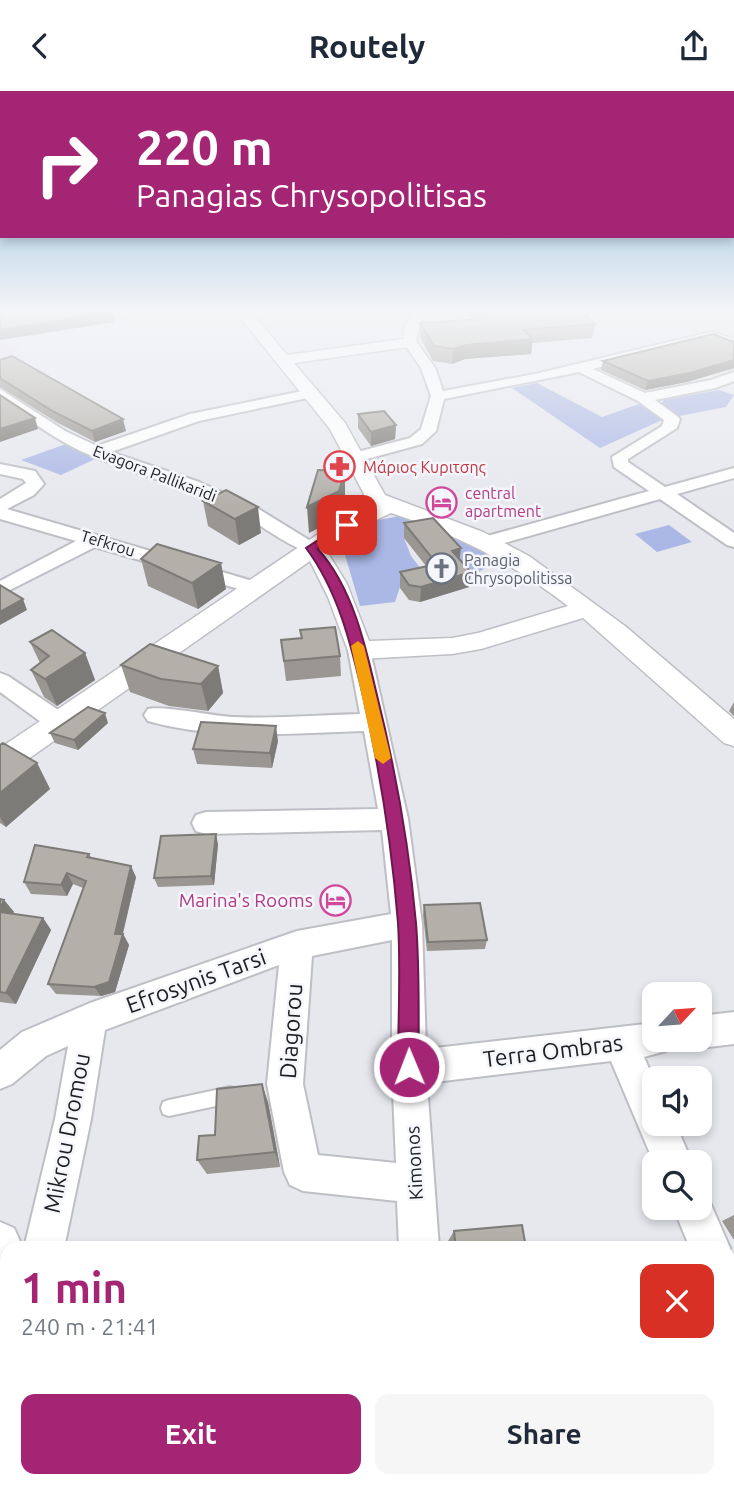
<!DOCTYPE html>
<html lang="en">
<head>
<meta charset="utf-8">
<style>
	:root { --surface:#fff; --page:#f6f6f7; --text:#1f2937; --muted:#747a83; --accent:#a52575 }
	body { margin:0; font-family:Ubuntu,sans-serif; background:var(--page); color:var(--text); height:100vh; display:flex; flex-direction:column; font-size:26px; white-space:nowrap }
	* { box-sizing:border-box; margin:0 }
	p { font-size:23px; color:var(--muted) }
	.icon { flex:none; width:38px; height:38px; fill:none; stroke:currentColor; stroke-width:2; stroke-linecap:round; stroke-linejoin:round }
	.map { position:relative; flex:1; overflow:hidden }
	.side { position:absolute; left:0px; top:1150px; width:735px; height:247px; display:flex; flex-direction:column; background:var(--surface); border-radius:21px 21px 0 0; box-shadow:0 4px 10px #0003 }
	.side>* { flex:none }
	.top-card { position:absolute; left:0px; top:0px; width:735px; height:147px; box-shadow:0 4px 10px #0003; background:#a52575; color:#fff; overflow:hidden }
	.needle { width:46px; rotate:64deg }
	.tools { position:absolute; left:642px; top:891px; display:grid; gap:14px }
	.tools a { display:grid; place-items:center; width:70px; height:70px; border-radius:14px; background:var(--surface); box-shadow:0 4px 10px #0003; font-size:35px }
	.pin { position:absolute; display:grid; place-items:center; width:60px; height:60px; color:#fff; margin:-30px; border-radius:14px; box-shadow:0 4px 10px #0006 }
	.me { position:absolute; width:77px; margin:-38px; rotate:359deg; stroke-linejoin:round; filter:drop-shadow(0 0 5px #0008) }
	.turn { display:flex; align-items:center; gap:24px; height:147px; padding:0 21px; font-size:32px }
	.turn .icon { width:91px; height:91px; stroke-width:2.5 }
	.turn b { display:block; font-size:49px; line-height:60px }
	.round { display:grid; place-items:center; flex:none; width:74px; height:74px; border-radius:14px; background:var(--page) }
	.headline { display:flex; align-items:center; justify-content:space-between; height:119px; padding:0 21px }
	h1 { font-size:42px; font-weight:700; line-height:52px; color:var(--accent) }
	.button { display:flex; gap:14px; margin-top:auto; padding:14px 21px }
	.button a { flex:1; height:80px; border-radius:14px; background:var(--accent); color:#fff; font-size:28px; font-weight:700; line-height:80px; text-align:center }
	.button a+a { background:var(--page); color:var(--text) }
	header { display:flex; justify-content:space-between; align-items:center; height:91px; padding:0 21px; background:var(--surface); font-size:32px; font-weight:700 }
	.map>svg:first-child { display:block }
	.commercial { fill:#e0dbf1 }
	.green { fill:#abb8e5 }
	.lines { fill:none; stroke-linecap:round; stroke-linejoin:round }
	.service-casing { stroke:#bebfc5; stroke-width:4 }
	.minor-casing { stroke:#bebfc5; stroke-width:4 }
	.tertiary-casing { stroke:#bebfc5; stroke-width:3 }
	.service { fill:#fff; fill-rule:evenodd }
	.minor { fill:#fff; fill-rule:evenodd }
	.tertiary { fill:#fff; fill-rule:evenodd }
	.wall { fill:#9a9792 }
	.shaded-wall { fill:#7d7b77 }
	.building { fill:#b3b0aa; stroke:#7d7b77; stroke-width:2 }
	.route { fill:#a52575; stroke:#6b184c; stroke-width:2 }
	.slow { fill:#f59e0b }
	.labels { text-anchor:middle; stroke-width:5; stroke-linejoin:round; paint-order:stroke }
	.far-health-label { font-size:16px; fill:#be3a42; stroke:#f4f6fb; text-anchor:start }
	.far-street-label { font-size:16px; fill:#1d1e20; stroke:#f4f6fb }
	.far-hotel-label { font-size:16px; fill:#b23c85; stroke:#f4f6fb; text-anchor:start }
	.far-worship-label { font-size:16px; fill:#5b616d; stroke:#f4f6fb; text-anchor:start }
	.hotel-label { font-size:19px; fill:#b23c85; stroke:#f4f6fb; text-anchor:end }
	.street-label { font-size:19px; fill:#1d1e20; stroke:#f4f6fb }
	.near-street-label { font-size:23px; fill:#1d1e20; stroke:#f4f6fb }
</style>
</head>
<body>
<header><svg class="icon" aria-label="back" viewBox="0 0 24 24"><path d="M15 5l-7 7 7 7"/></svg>Routely<svg class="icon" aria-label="share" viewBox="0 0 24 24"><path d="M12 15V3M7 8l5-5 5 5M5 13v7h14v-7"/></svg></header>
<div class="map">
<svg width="734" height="1395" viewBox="0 0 734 1395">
	<rect width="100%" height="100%" fill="#e6e8ee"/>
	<!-- commercial -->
	<path class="commercial" d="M0,220H98L102,223L119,221L126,229L11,249L25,271L0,278Z"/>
	<!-- green -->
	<path class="green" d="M537,292L602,326L639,313L662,329L600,357L512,297Z
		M719,299L734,304L726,316L679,325L661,314L664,309Z
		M66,353L95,368L61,384L21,369Z
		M405,424L445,438L500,469L473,484L432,442L404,447L411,465L427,486L401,493L395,511L360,515L345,464V444L368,431Z
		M669,434L692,451L657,461L635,443Z"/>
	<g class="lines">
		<defs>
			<path id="service" d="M230,996L236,998L238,1004L236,1010L230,1012L169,1025L163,1023L161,1017L163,1011L169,1009Z"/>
			<path id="minor" d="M711,241L734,248V256L710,249L695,251L593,278L645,302L711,289L734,281V290L715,297L655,309L677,325L680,328L677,337L628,368V371L665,396L734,377V387L677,403L734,442V456L727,454L660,408L494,455H480L478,451L480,447L649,400L614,376L612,366L662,335L664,329L638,310L579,281L444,308L436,340L422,353L356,371L348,366L350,363L410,347L421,338L431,305L421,277L404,252L405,249H415L435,277L443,300L535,283Z
				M0,298L65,340L97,355L190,323L312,298L317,299L319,302L317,305L199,330L111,361L199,391L257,417L322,457L319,461C301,465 264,436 248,427C199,399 144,386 92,365C58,351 30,329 0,309Z
				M0,373L35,380L44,393L34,404L7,418L263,493L266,497L263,501L256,503L95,456L0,504V490L76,450L0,428V408L26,392L23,388L0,383Z
				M359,552L367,554L370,559L408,728L422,833L426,958L654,932V948H671L666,960L644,966L654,989V1032H675L692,1071L654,1072L611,970L427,992L439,1157H399L397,1110L303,1100L290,1094L284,1081L267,993L279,874L105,939L91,1028L64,1157H24L55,1028L68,955L46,965L12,993L0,998V959L22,941L90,912L297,840L391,823L382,739L206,743L196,740L192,732L196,724L206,721L378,718L364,640C291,642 218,650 148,630L144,624L148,618C161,614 214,625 234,626C276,628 318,624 360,623L348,559L351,554ZM392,849V977L396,1072L318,1064L303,993L312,865Z
				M0,582L8,585L70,627L73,633L70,639L61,642L52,639L0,601Z
				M734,921V953L700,957L688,953L686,948H700V925Z
				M700,1100L706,1102L730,1157L728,1162V1157H690L673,1116H700Z
				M0,1131L14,1137L23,1157H7V1187L0,1184Z
				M728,1178L734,1181V1234L728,1231Z
				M734,1345V1392L728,1394L717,1390H728V1347Z
				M9,1390H56L57,1395H9Z
				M413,1390H460L461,1395H413Z
				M655,1390H712L709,1395H652Z"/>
			<path id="tertiary" d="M235,220H250L287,264L403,248L405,235L413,220H427L419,235L415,255L294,272L345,332L385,404L483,441L529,465L625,535L734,628V655L724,652L583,527L481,558L452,563L359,568L350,565L328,506L310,470L11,680L0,683V657L339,429L375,415L364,412L360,408L364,403L330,338ZM391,422C459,444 511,472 568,515L478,542L452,547L369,550L347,493L326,459L355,439Z"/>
		</defs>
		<!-- service casing -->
		<use href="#service" class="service-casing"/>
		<!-- minor casing -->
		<use href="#minor" class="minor-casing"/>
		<!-- tertiary casing -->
		<use href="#tertiary" class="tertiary-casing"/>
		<!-- service -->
		<use href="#service" class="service"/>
		<!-- minor -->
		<use href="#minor" class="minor"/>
		<!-- tertiary -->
		<use href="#tertiary" class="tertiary"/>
	</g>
	<!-- wall -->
	<path class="wall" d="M467,220H581L595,233L592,247L532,252L531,263L465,268L452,273L433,270L420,246V232L474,229Z
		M734,251V277L687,291L645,299L601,279L603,270Z
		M0,269L126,340L95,351L58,332L0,296Z
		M358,323L396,334L395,348L371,355L358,337Z
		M203,410L261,442L239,454L208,435Z
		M404,432L459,468L469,496L420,511L409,509L400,497V481L426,475L404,447Z
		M141,468L226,498L198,518L148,495Z
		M281,549L340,565L341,585L286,590Z
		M30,551L85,562L95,589L57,615L44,606L31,579L40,572Z
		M121,574L218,575L223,602L208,620L169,615L130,601Z
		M734,611V625L729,620Z
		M108,632L78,659L55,652L50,642Z
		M278,650L272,677L197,673L193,658Z
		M0,654L37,672L50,698L6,736L0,732Z
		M218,753L214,794L158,796L154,787Z
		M89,763L91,766L136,786L123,843L129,854L115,901L101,905L56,903L48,893L83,797L73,793L67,805L31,803L24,791Z
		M0,808L4,809L14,821L13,823L43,827L51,839L16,913L0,911Z
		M424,814L487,849L485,858L427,860L423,824Z
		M268,1011L280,1076L207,1083L197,1069L215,1044Z
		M734,1124V1149L722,1130Z
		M454,1140L526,1157H449L448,1150Z"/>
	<!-- shaded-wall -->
	<path class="shaded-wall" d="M112,221L114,231L0,249V239Z
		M533,248L531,263L465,268L452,273L453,258L466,254Z
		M734,269V277L687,291L645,299L648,290Z
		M35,327L38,338L0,351V338Z
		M123,328L126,340L95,351L92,340Z
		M396,334L395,348L371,355V341Z
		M345,380V405L340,426L309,442L307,416Z
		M258,416L261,442L239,454L235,428Z
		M461,457L459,472L452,460Z
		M221,472L226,498L198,518L192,492Z
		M471,481L469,496L420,511L421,496Z
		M23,508L27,519L0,534V521Z
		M85,562L95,589L57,615L45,588Z
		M218,575L223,602L208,620L201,593Z
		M105,622L108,632L78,659L74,649Z
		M276,635L278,650L272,677L270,662Z
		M37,672L50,698L6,736L0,726V702Z
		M216,743L218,753L214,794L211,785Z
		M131,775L136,786L121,849L123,843L129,854L115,901L101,905L94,896Z
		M67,782L73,793L67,805L61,794Z
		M4,809L14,821L8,834L0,823V818Z
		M43,827L51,839L16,913L6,902Z
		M262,993L268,1011L280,1076L275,1061Z"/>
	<!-- building -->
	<path class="building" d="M13,220H109L112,221L0,239V224Z
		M480,220H581L595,233L523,239L533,248L466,254L453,258L434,255L420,232L487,228Z
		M713,243L734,251V269L690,282L648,290L603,270Z
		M12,265L123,328L92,340L54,321L0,287V269Z
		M0,304L35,327L0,338Z
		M384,320L396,334L371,341L358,323Z
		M318,379L345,380L339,400L307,416Z
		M226,399L258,416L235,428L203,410Z
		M433,427L461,457L452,460L471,481L421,496L409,494L400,481L437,473L404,432Z
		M157,453L221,472L192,492L141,468Z
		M0,494L23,508L0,521Z
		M335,536L340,565L284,570L281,549L302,547L300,539Z
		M52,539L85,562L45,588L31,579L49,565L30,551Z
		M150,553L218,575L201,593L161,588L121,574Z
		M88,616L105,622L74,649L50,642Z
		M201,631L276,635L270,662L193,658Z
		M3,652L37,672L0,702V654Z
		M216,743L211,785L154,787L161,745Z
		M35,754L89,763L87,766L131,775L115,843H123L109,891L94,896L48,893L86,790L67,782L61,794L24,791Z
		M0,808L4,809L0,818Z
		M480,812L487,849L428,851L424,814Z
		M0,821L43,827L6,902L0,901Z
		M262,993L275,1061L197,1069L199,1045L215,1044L217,998Z
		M522,1134L526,1157H456L454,1140Z
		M296,1390H399V1395H295Z"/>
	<!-- sky -->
	<linearGradient id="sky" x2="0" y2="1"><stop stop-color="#70acd4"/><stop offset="0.53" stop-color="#f4f5f7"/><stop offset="1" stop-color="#f4f5f7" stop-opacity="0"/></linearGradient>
	<rect width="734" height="416" fill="url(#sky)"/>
	<!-- route -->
	<path class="route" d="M347,430L351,431V436L318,458C352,496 365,552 376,600C395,676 409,754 416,832C420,880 418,929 419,976L416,984L409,987L401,984L398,976C398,929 401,880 398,832C392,756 380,680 363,605C351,553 338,500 306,457Z"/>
	<!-- slow -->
	<path class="slow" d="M358,550L364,555L391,667L383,673L375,667L351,555Z"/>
	<!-- icons -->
	<defs>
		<symbol id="pharmacy-ring" viewBox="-11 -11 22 22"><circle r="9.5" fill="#f4f6fb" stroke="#e0444e" stroke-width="1.5"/><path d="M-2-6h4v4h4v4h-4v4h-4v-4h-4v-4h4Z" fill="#e0444e"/></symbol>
		<symbol id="hotel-ring" viewBox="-11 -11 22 22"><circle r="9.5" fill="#f4f6fb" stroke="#d1479c" stroke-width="1.5"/><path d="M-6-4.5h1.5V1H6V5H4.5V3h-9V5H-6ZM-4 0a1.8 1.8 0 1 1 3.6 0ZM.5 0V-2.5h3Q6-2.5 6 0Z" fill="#d1479c"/></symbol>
		<symbol id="church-ring" viewBox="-11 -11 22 22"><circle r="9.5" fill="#f4f6fb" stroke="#6b7280" stroke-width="1.5"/><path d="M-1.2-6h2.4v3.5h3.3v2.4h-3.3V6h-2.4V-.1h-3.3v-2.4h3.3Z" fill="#6b7280"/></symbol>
	</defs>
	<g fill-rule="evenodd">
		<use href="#pharmacy-ring" x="322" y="358" width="35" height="35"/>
		<use href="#hotel-ring" x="424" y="394" width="35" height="35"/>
		<use href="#church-ring" x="424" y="460" width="35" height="35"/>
		<use href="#hotel-ring" x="318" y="792" width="35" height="35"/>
	</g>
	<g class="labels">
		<!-- far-health labels -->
		<g class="far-health-label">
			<text x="363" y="382">Μάριος Κυριτσης</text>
		</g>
		<!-- far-street labels -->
		<g class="far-street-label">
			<text transform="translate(155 382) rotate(21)" y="6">Evagora Pallikaridi</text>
			<text transform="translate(108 452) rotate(17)" y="6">Tefkrou</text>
		</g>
		<!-- far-hotel labels -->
		<g class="far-hotel-label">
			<text x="465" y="408">central<tspan x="465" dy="18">apartment</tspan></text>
		</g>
		<!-- far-worship labels -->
		<g class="far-worship-label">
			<text x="464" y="475">Panagia<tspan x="464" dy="18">Chrysopolitissa</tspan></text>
		</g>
		<!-- hotel labels -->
		<g class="hotel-label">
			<text x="313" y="816">Marina's Rooms</text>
		</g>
		<!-- street labels -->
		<g class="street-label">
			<text transform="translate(414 1072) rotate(-93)" y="7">Kimonos</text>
		</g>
		<!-- near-street labels -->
		<g class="near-street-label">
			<text transform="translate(196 890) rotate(-20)" y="8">Efrosynis Tarsi</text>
			<text transform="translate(291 940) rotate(-86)" y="8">Diagorou</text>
			<text transform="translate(553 960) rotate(-7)" y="8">Terra Ombras</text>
			<text transform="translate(67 1042) rotate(-79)" y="8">Mikrou Dromou</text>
		</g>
	</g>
</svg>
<div class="tools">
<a><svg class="needle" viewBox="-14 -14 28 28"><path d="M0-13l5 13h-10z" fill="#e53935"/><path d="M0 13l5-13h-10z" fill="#747a83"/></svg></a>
<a><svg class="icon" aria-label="sound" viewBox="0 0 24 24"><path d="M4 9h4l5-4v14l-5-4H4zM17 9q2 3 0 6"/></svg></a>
<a><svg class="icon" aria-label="search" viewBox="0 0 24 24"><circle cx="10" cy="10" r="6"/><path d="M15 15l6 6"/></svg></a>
</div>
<div class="pin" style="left:347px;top:434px;background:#d93025"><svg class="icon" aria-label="arrive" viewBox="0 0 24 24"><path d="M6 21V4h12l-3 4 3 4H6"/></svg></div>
<svg class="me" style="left:409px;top:976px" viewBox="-20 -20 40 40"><circle r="17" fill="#a52575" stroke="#fff" stroke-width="3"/><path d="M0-11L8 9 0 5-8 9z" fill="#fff"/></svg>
<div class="top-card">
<div class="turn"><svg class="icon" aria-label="right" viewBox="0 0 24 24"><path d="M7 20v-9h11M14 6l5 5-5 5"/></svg><div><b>220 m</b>Panagias Chrysopolitisas</div></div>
</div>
<section class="side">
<div class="headline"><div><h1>1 min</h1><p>240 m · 21:41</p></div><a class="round" style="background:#d93025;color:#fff"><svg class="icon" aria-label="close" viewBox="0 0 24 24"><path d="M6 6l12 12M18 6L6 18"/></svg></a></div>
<div class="button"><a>Exit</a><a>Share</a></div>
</section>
</div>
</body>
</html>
